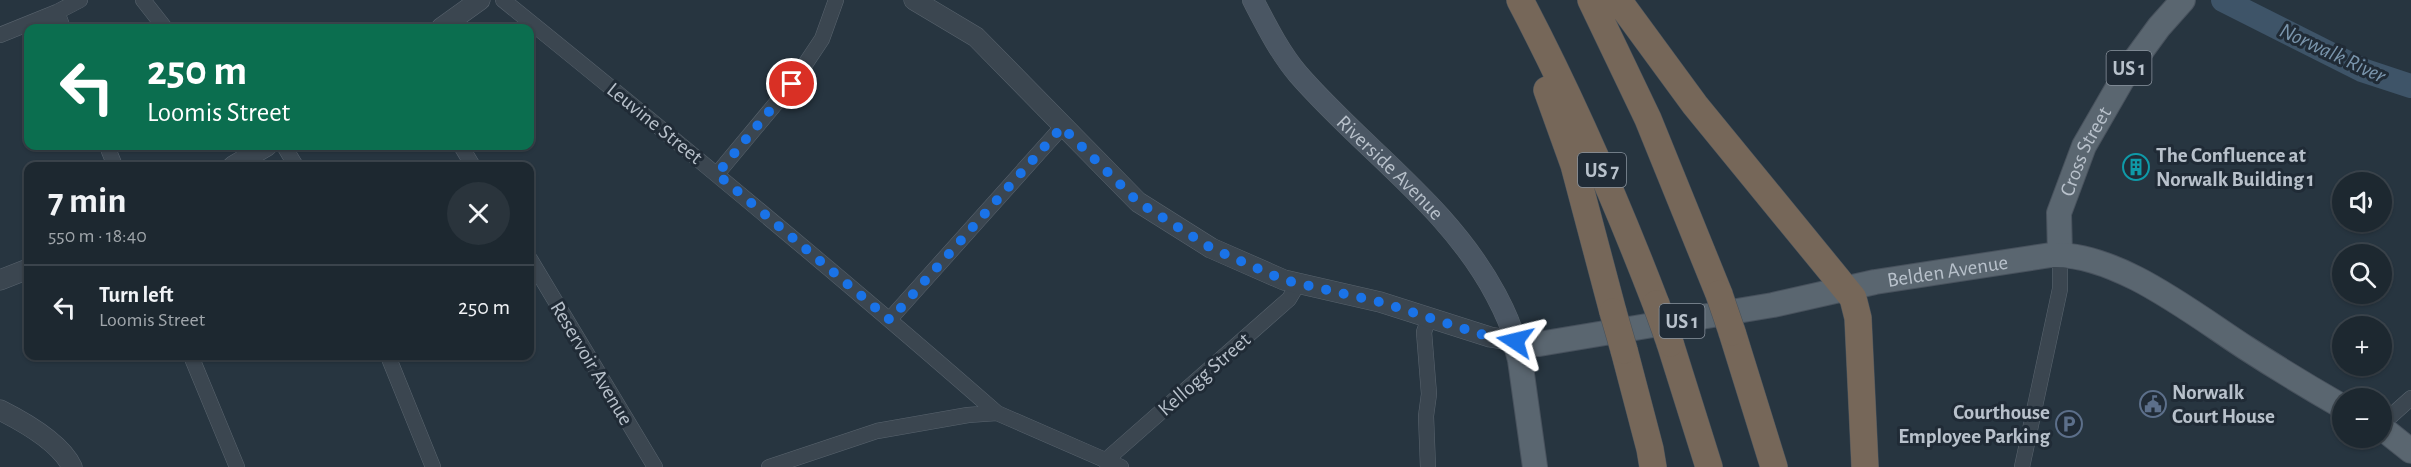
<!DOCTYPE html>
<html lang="en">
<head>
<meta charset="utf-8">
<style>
	:root { --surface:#1d2830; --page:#2a343c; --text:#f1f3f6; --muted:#a0a6ab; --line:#3b444c }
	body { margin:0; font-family:"Alegreya Sans",sans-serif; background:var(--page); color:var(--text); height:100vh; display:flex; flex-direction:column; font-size:22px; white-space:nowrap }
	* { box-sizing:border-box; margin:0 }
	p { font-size:20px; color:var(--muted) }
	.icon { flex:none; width:33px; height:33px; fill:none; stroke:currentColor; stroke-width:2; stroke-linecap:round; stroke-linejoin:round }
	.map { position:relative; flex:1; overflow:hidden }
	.sheet { position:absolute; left:24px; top:162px; width:510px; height:198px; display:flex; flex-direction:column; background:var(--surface); border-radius:12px; box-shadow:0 2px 4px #0004,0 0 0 2px var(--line) }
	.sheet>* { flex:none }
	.top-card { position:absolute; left:24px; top:24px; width:510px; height:126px; border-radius:12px; box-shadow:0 2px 4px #0004,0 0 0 2px var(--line); background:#0b6e4f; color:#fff; overflow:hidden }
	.fabs { position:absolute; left:2332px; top:172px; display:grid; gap:12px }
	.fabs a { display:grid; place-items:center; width:60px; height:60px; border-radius:50%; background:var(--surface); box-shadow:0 2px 4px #0004,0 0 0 2px var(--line); font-size:30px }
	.pin { position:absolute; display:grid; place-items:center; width:51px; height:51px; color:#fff; margin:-26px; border:3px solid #fff; border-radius:50%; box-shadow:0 2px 6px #0007 }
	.me { position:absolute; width:66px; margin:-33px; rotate:280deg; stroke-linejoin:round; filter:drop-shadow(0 0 4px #0008) }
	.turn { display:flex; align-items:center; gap:21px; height:126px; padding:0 24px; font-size:27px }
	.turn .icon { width:78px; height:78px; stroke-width:2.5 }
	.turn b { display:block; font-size:42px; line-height:51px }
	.round { display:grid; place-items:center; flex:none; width:63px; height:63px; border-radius:32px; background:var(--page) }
	.overview { display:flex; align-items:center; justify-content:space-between; height:102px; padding:0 24px }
	h1 { font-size:36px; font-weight:600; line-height:45px }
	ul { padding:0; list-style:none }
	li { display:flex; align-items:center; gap:18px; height:84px; padding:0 24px; border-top:2px solid var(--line) }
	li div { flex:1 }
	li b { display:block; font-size:22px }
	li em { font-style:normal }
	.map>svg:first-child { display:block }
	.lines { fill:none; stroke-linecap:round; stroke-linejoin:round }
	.river { stroke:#3e5468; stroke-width:24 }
	.minor-casing { stroke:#59646e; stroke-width:16 }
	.tertiary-casing { stroke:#59646e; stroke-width:21 }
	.secondary-casing { stroke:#59646e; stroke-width:22 }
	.primary-casing { stroke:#48525d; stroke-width:26 }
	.motorway-casing { stroke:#46515b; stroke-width:28 }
	.minor { stroke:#3b4650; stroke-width:15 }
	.tertiary { stroke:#3b4650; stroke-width:20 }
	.secondary { stroke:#4a5663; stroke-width:21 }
	.primary { stroke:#5a6670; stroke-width:24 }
	.motorway { stroke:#766759; stroke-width:27 }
	.motorway-bridge-casing { stroke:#46515b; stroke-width:28; stroke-linecap:butt }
	.motorway-bridge { stroke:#766759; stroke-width:27 }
	.route { stroke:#1a73e8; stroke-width:10; stroke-dasharray:0 18 }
	.labels { text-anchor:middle; stroke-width:6; stroke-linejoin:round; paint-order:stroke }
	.shield { fill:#202b36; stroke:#8a949e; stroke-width:1.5 }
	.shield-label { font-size:20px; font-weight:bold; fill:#b8c1cb }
	.street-label { font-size:21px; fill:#b8c1cb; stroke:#202b36 }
	.poi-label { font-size:21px; font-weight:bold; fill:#b8c1cb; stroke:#202b36; text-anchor:start }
	.water-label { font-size:22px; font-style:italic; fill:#7a95ac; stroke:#202b36 }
</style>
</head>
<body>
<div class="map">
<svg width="2411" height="467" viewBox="0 0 2411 467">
	<rect width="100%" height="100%" fill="#273540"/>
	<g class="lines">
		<!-- river -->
		<path class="river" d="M2223,0L2362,70L2411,86"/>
		<defs>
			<path id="minor" d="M143,0L165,28
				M503,0C670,135 835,271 997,413
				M57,12L63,28
				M0,35L57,12L80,0
				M107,146L115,166
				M284,146L296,166
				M461,146L473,166
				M717,174L792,84L822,39L836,0
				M530,259L655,467
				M890,319L1062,127
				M191,356L237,467
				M388,356L433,467
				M2382,424L2411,398
				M1105,461L1289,299L1298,284
				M769,467L877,431L968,415L997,413L1121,467
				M1428,467L1426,416L1429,394L1424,332L1429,318
				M2022,467L2060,289V254"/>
			<path id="tertiary" d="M914,0L976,37L1138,202L1211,248L1284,280L1380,302L1490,337L1515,341
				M441,28L480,0
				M233,166L267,146
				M0,280L28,269
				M0,410C24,422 60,442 72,467"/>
			<g id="secondary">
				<path id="s1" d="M1253,0C1266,25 1280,53 1298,74C1363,149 1449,206 1496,295C1504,310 1511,324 1515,341"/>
			</g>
			<g id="primary">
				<path id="s2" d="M2060,254L2059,213L2084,146L2129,68L2159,27L2183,0"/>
				<path d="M2382,428L2411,451"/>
				<path id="s3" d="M1535,467L1520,360L1515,341L1539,344L1773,305L1875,282L2051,255C2116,252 2192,313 2246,348C2277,368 2310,388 2343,407"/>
			</g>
			<path id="motorway" d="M1520,0C1572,99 1616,200 1656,304
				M1591,0L1648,119L1719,294
				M1618,0L1695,105L1853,298L1858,318L1865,467
				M1547,90L1574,165L1613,312
				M1732,332L1774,467
				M1670,343L1709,467
				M1624,350L1650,449L1653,467"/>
		</defs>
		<!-- minor casing -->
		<use href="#minor" class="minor-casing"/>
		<!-- tertiary casing -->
		<use href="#tertiary" class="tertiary-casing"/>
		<!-- secondary casing -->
		<use href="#secondary" class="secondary-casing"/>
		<!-- primary casing -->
		<use href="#primary" class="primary-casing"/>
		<!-- motorway casing -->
		<use href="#motorway" class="motorway-casing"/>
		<!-- minor -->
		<use href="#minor" class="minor"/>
		<!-- tertiary -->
		<use href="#tertiary" class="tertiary"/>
		<!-- secondary -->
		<use href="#secondary" class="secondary"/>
		<!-- primary -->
		<use href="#primary" class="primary"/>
		<!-- motorway -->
		<use href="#motorway" class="motorway"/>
		<defs>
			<path id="motorway-bridge" d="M1719,294L1732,332
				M1656,304L1670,343
				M1613,312L1624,350"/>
		</defs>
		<!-- motorway-bridge casing -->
		<use href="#motorway-bridge" class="motorway-bridge-casing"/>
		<!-- motorway-bridge -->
		<use href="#motorway-bridge" class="motorway-bridge"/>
	</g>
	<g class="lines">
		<!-- route -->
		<path class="route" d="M792,84L717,174L890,320L1062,127L1138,202L1211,248L1284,280L1380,302L1490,337L1515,341"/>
	</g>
	<!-- icons -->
	<defs>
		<symbol id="building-ring" viewBox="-11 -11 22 22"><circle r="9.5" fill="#202b36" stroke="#0f9aa8" stroke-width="1.5"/><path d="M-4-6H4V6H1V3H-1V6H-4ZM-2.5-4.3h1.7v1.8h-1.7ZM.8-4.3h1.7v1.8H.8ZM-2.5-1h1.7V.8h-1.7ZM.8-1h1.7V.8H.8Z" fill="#0f9aa8"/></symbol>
		<symbol id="civic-ring" viewBox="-11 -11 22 22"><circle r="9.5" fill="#202b36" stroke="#5c6f8a" stroke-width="1.5"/><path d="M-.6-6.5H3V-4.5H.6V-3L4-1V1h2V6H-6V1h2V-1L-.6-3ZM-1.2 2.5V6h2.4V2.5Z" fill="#5c6f8a"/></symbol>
		<symbol id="parking-ring" viewBox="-11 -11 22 22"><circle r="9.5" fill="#202b36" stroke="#5c6f8a" stroke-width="1.5"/><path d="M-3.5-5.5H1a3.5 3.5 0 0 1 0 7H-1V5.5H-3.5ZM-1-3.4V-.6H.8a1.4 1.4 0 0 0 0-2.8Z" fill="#5c6f8a"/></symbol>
	</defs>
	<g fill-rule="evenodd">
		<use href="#building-ring" x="2121" y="152" width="30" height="30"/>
		<use href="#civic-ring" x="2138" y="389" width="30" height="30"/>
		<use href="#parking-ring" x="2054" y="409" width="30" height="30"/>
	</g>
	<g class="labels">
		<!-- shield labels -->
		<g class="shield">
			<rect x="2106.5" y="51" width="45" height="34" rx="4.5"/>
			<rect x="1578" y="153" width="48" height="34" rx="4.5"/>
			<rect x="1659.5" y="304" width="45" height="34" rx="4.5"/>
		</g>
		<g class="shield-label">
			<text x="2129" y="75">US 1</text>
			<text x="1602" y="177">US 7</text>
			<text x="1682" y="328">US 1</text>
		</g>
		<!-- street labels -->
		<g class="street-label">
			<text transform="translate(655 123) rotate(39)" y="7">Leuvine Street</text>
			<text dy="7" stroke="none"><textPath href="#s2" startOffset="108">Cross Street</textPath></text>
			<text dy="7" stroke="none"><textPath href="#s1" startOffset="218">Riverside Avenue</textPath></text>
			<text dy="7" stroke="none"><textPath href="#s3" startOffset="567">Belden Avenue</textPath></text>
			<text transform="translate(592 363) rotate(59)" y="7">Reservoir Avenue</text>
			<text transform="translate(1204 374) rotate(-41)" y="7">Kellogg Street</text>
		</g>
		<!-- poi labels -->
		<g class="poi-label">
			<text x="2156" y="162">The Confluence at<tspan x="2156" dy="24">Norwalk Building 1</tspan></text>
			<text x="2172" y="399">Norwalk<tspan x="2172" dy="24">Court House</tspan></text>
			<text x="2050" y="419" text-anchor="end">Courthouse<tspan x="2050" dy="24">Employee Parking</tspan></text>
		</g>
		<!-- water labels -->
		<g class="water-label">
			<text transform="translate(2333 52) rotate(25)" y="8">Norwalk River</text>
		</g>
	</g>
</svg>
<div class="fabs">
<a><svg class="icon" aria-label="sound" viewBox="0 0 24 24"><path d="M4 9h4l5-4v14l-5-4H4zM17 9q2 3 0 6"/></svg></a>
<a><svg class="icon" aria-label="search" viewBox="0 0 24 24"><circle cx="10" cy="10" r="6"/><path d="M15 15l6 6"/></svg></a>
<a>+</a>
<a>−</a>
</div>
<div class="pin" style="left:792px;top:84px;background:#d93025"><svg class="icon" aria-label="arrive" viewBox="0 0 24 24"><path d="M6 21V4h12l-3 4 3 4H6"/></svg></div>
<svg class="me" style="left:1515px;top:341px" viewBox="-20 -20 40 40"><path d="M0-17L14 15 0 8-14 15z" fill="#1a73e8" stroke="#fff" stroke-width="4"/></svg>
<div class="top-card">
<div class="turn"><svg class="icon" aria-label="left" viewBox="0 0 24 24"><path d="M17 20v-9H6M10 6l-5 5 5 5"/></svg><div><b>250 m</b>Loomis Street</div></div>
</div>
<section class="sheet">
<div class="overview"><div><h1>7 min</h1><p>550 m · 18:40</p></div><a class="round"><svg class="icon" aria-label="close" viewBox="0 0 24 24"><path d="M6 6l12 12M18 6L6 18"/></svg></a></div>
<ul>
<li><svg class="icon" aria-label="left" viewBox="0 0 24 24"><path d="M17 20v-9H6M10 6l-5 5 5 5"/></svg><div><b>Turn left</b><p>Loomis Street</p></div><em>250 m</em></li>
</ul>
</section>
</div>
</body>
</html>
